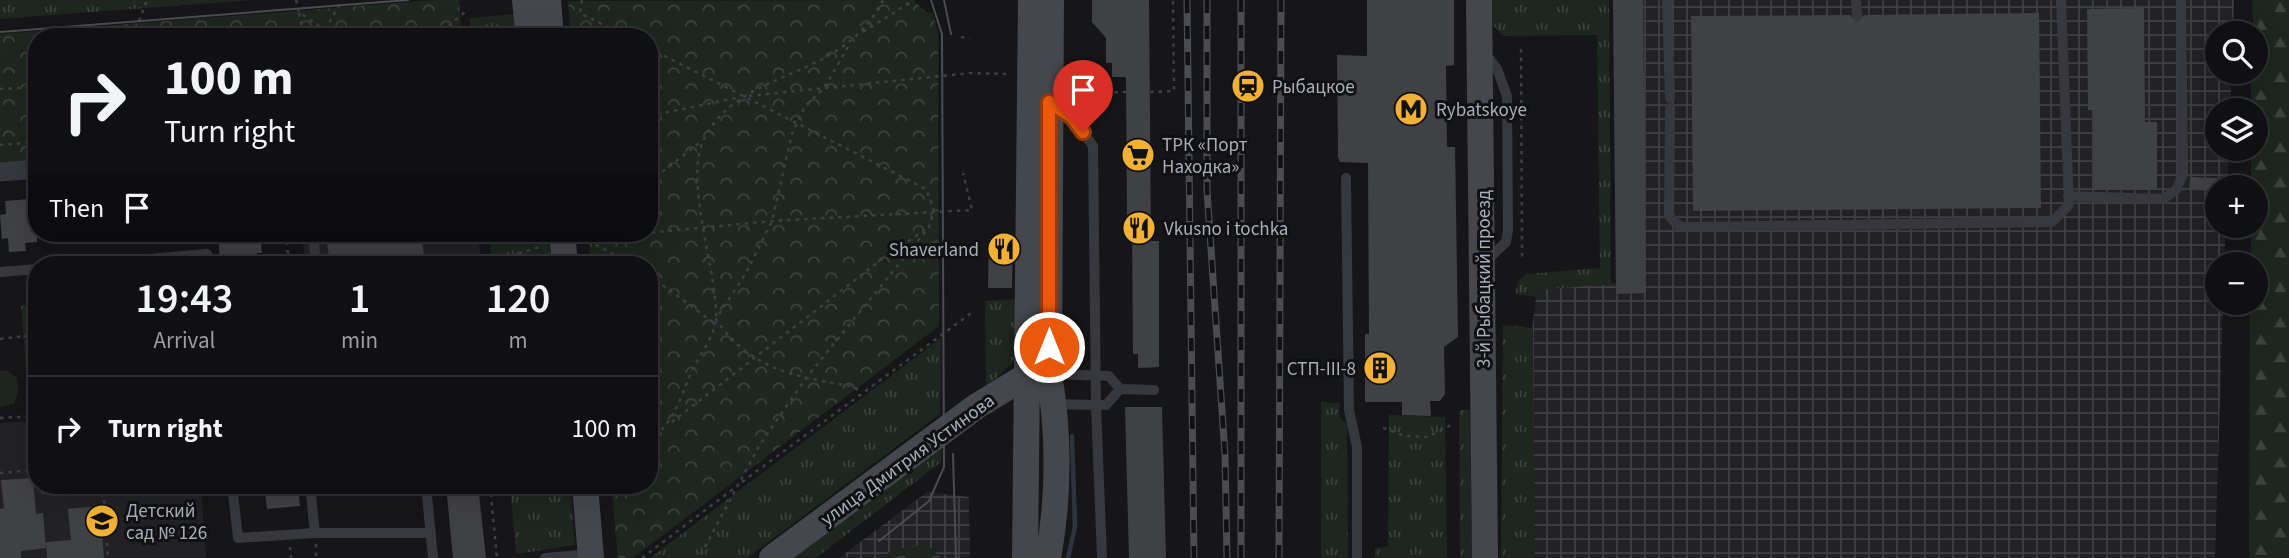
<!DOCTYPE html>
<html lang="en">
<head>
<meta charset="utf-8">
<style>
	:root { --surface:#101012; --page:#19191b; --text:#f1f3f6; --muted:#9c9d9f; --line:#303032 }
	body { margin:0; font-family:"Source Sans 3",sans-serif; background:var(--page); color:var(--text); height:100vh; display:flex; flex-direction:column; font-size:26px; white-space:nowrap }
	* { box-sizing:border-box; margin:0 }
	p { font-size:23px; color:var(--muted) }
	.icon { flex:none; width:38px; height:38px; fill:none; stroke:currentColor; stroke-width:2; stroke-linecap:round; stroke-linejoin:round }
	.map { position:relative; flex:1; overflow:hidden }
	.panel { position:absolute; left:28px; top:256px; width:630px; height:238px; display:flex; flex-direction:column; background:var(--surface); border-radius:28px; box-shadow:0 7px 28px #0002,0 0 0 2px var(--line) }
	.panel>* { flex:none }
	.guide { position:absolute; left:28px; top:28px; width:630px; height:214px; border-radius:28px; box-shadow:0 7px 28px #0002,0 0 0 2px var(--line); background:#101012; color:var(--text); overflow:hidden }
	.fabs { position:absolute; left:2205px; top:21px; display:grid; gap:14px }
	.fabs a { display:grid; place-items:center; width:63px; height:63px; border-radius:50%; background:var(--surface); box-shadow:0 7px 28px #0002,0 0 0 2px var(--line); font-size:35px }
	.pin { position:absolute; display:grid; place-items:center; width:60px; height:60px; color:#fff; margin:-72px -30px; border-radius:50% 50% 50% 0; rotate:-45deg; box-shadow:0 0 7px #0007 }
	.pin .icon { rotate:45deg }
	.me { position:absolute; width:77px; margin:-38px; rotate:0deg; stroke-linejoin:round; filter:drop-shadow(0 0 5px #0008) }
	.turn { display:flex; align-items:center; gap:24px; height:147px; padding:0 21px; font-size:32px }
	.turn .icon { width:91px; height:91px; stroke-width:2.5 }
	.turn b { display:block; font-size:49px; line-height:60px }
	.then { display:flex; align-items:center; height:66px; padding:0 21px; background:#0003; gap:14px; font-size:26px }
	.eta { display:flex; justify-content:space-evenly; align-items:center; height:119px; text-align:center }
	.eta b { font-size:42px; font-weight:600; line-height:49px }
	ul { padding:0; list-style:none }
	li { display:flex; align-items:center; gap:21px; height:105px; padding:0 21px; border-top:2px solid var(--line) }
	li div { flex:1 }
	li b { display:block; font-size:26px }
	li em { font-style:normal }
	.map>svg:first-child { display:block }
	.built { fill:#222225 }
	.industrial { fill:url(#industrial-grid) }
	.grass { fill:url(#grass-tufts) }
	.forest { fill:url(#forest-firs) }
	.park { fill:url(#park-crowns) }
	.pitch { fill:#1e261f }
	.lines { fill:none; stroke-linecap:round; stroke-linejoin:round }
	.stream { stroke:#2c353c; stroke-width:4.5 }
	.building { fill:#404145 }
	.path { stroke:#3d3f44; stroke-width:2.5; stroke-dasharray:3.5 5; stroke-linecap:butt }
	.lane { stroke:#37383d; stroke-width:10 }
	.street { stroke:#37383d; stroke-width:19 }
	.secondary { stroke:#45474d; stroke-width:26 }
	.tram { stroke:#4a4c52; stroke-width:2 }
	.rail-casing { stroke:#4a4c52; stroke-width:7 }
	.rail { stroke:#111113; stroke-width:4.5; stroke-dasharray:13; stroke-linecap:butt }
	.route-casing { stroke:#983908; stroke-width:18 }
	.route { stroke:#ea580c; stroke-width:12 }
	.labels { text-anchor:middle; stroke-width:6; stroke-linejoin:round; paint-order:stroke }
	.poi-label { font-size:19px; fill:#a8adb8; stroke:#111113; text-anchor:start }
	.street-label { font-size:19px; fill:#a8adb8; stroke:#111113 }
</style>
</head>
<body>
<div class="map">
<svg width="2289" height="558" viewBox="0 0 2289 558">
	<defs>
		<pattern id="industrial-grid" width="8" height="8" patternUnits="userSpaceOnUse" patternTransform="scale(1.75)"><rect width="8" height="8" fill="#222225"/><path d="M0 4h8M4 0v8" fill="none" stroke="#3f3f43"/></pattern>
		<pattern id="grass-tufts" width="24" height="20" patternUnits="userSpaceOnUse" patternTransform="scale(1.75)"><rect width="24" height="20" fill="#1e261f"/><path d="M3 7l-1-3M5 7V3M7 7l1-3M15 17l-1-3M17 17v-4M19 17l1-3" fill="none" stroke="#3c433d"/></pattern>
		<pattern id="forest-firs" width="22" height="20" patternUnits="userSpaceOnUse" patternTransform="scale(1.75)"><rect width="22" height="20" fill="#1e261f"/><path d="M5 1l3.5 6h-7zM16 11l3.5 6h-7z" fill="#3c433d"/></pattern>
		<pattern id="park-crowns" width="20" height="18" patternUnits="userSpaceOnUse" patternTransform="scale(1.75)"><rect width="20" height="18" fill="#1e261f"/><path d="M2 6a3 3 0 1 1 6 0M12 15a3 3 0 1 1 6 0" fill="none" stroke="#3c433d"/></pattern>
	</defs>
	<rect width="100%" height="100%" fill="#161618"/>
	<!-- built -->
	<path class="built" d="M302,233H478L481,264H305Z
		M37,421V485H201L206,558H0V423Z"/>
	<!-- industrial -->
	<path class="industrial" d="M1613,0H2234L2233,33H2217V72H2232L2230,110H2217V149H2229L2227,187H2217V226H2226L2224,264H2217V303H2223L2215,558H1535L1531,338L1537,290L1616,283Z
		M927,492L969,497L970,558H839Z"/>
	<!-- grass -->
	<path class="grass" d="M0,0H252L0,19Z
		M1492,0H1609L1611,284L1538,290L1537,297L1515,294L1518,282L1526,274L1600,268L1597,35L1503,36L1493,25Z
		M516,14L518,37H471L470,18Z
		M489,233H548L551,264H492Z
		M1019,299C1020,348 1028,354 986,386L985,301Z
		M1503,325L1533,328L1535,558H1501Z
		M941,338L940,414L747,558H650Z
		M1321,402L1339,403L1340,418L1347,424L1348,558H1321Z
		M1459,410H1470L1472,558H1460Z
		M1389,415L1445,417L1447,558H1375V548L1388,547Z
		M942,448L941,462L816,558H794Z
		M510,485H570L575,545L516,554Z"/>
	<!-- forest -->
	<path class="forest" d="M2252,0H2289V558H2249L2250,303H2256V264H2251V226H2256V187H2251V149H2256V110H2251V72H2256Z"/>
	<!-- park -->
	<path class="park" d="M435,0H459L462,37H37V161L0,163V34Z
		M913,0L926,12L933,13L938,34L939,326L633,558H618L611,485H649V264H591L588,233H649V37H571L568,1Z
		M37,305V404L29,405L21,306Z
		M915,545L933,548L940,558H880L893,550Z"/>
	<!-- pitch -->
	<path class="pitch" d="M6,370L17,378L18,393L14,404L0,407V371Z"/>
	<g class="lines">
		<!-- stream -->
		<path class="stream" d="M1068,558L1075,527L1072,436"/>
	</g>
	<!-- building -->
	<path class="building" d="M1092,0H1149L1151,241H1159V367L1138,368V354H1133L1132,219H1127L1126,77H1112V63H1106V38L1092,22Z
		M1367,0H1454V65L1446,66L1447,147H1455L1458,337L1444,347L1445,394L1440,401H1430L1431,416L1402,415V402H1365V334H1369L1368,163L1340,162L1338,157L1337,55L1367,56Z
		M1613,0H1643L1646,293L1616,294Z
		M2144,8L2145,122H2157V189H2094V110H2088L2087,9Z
		M2039,13L2041,208L1693,211L1691,16L1850,15L1857,22L1864,15Z
		M2190,177L2217,178V191L2189,190Z
		M29,199V203H37V242L25,243L26,251L9,252L8,238L2,239L0,215L6,214L5,201Z
		M218,233H260L262,253H257L258,264L220,263Z
		M334,233H421L425,264H330L326,236Z
		M989,239L1013,240L1012,288H988Z
		M1125,407H1162L1166,558H1129Z
		M33,478L36,514L43,513L46,548L21,551V558H0V509L4,508L1,480Z
		M264,485H298L300,506L267,509Z
		M446,485H478L486,558H453Z
		M100,506L104,558H47L46,542L71,540L68,509Z"/>
	<g class="lines">
		<!-- path -->
		<path class="path" d="M296,0L299,12L334,37
			M582,0L580,13L627,37
			M299,13L304,37
			M863,32L914,0
			M133,37L147,0
			M321,37L342,0
			M436,37L465,12
			M961,37L970,38
			M848,47L824,88L805,106L792,134L772,221L746,273L716,319C749,369 797,378 853,386L861,393
			M649,48L926,189L934,210L929,227L806,378L759,446L699,558
			M1521,49L1522,259
			M0,89L37,87
			M1150,92L1174,91L1173,0
			M1072,93L1126,92
			M749,96L970,73L1011,74
			M649,116L736,98
			M0,145L37,142
			M649,182L702,141
			M286,233L289,264
			M584,239L772,221L972,210L963,173
			M588,241L633,264
			M486,263L543,246
			M649,275L714,323
			M0,339L24,336L37,328
			M0,418L37,416
			M672,422L882,259L926,229
			M1383,428L1405,436L1427,437L1451,425
			M649,442C678,416 677,404 692,371C700,354 715,336 716,318C718,273 683,180 704,139C741,66 842,83 883,0
			M0,473L37,470
			M742,482L974,311
			M40,485L41,493C59,491 89,483 104,497L108,558
			M490,485L497,558
			M316,544V558
			M290,547L291,558
			M642,558L737,486"/>
		<!-- lane -->
		<path class="lane" d="M1667,0L1670,98
			M1856,0L1857,15
			M1485,53L1497,69L1507,96L1508,230L1506,242L1486,261
			M1053,105L1072,117L1093,146L1096,405H1106L1120,389
			M1670,108L1669,216L1680,227L2052,222L2069,205L2061,0
			M1346,178L1349,410L1357,447V558
			M2068,196L2163,199L2176,190L2183,174L2181,0
			M313,233L316,264
			M90,264L207,254L208,264
			M0,272L37,269
			M1050,374L1109,376L1120,389L1154,390
			M1055,404L1096,405L1102,558
			M232,485L238,538L315,533L310,485
			M426,485L433,558
			M315,533H431
			M545,558L590,554"/>
		<!-- street -->
		<path class="street" d="M0,172L37,169"/>
		<!-- secondary -->
		<path class="secondary" d="M525,0L529,37
			M548,0L551,37
			M1479,0L1485,558
			M562,233L565,264
			M585,485L591,558
			M772,558L977,406L1028,375L1043,374
			M1025,558L1031,0
			M1048,558C1059,498 1059,433 1049,374L1051,0"/>
		<!-- tram -->
		<path class="tram" d="M944,0L951,34
			M0,32L408,0
			M953,454L956,558
			M879,541L929,501L944,467L942,34L931,0"/>
		<defs>
			<path id="rail" d="M1187,0L1194,558
				M1207,0V190L1225,455L1227,558
				M1241,558V0
				M1279,558L1281,0"/>
		</defs>
		<!-- rail casing -->
		<use href="#rail" class="rail-casing"/>
		<!-- rail -->
		<use href="#rail" class="rail"/>
	</g>
	<g class="lines">
		<defs>
			<path id="route" d="M1049,347V102L1072,117L1083,132"/>
		</defs>
		<!-- route casing -->
		<use href="#route" class="route-casing"/>
		<!-- route -->
		<use href="#route" class="route"/>
	</g>
	<!-- icons -->
	<defs>
		<symbol id="station-disc" viewBox="-11 -11 22 22"><circle r="9.5" fill="#f2b134" stroke="#111113"/><path d="M-3-6H3Q5-6 5-4V2Q5 4 3 4L4.5 6H3L1.5 4h-3L-3 6H-4.5L-3 4Q-5 4-5 2V-4Q-5-6-3-6ZM-3.5-4v3h7v-3ZM-3.5 1v1.5H-2V1ZM2 1v1.5H3.5V1Z" fill="#111"/></symbol>
		<symbol id="metro-disc" viewBox="-11 -11 22 22"><circle r="9.5" fill="#f2b134" stroke="#111113"/><path d="M-5.5 5V-5H-3L0 0L3-5H5.5V5H3V-.5L0 4L-3-.5V5Z" fill="#111"/></symbol>
		<symbol id="supermarket-disc" viewBox="-11 -11 22 22"><circle r="9.5" fill="#f2b134" stroke="#111113"/><path d="M-6-5.5h2.5l.6 2H6L4.5 2H-2.5L-4.4-4H-6ZM-1.5 3.2a1.3 1.3 0 1 0 .1 0ZM3 3.2a1.3 1.3 0 1 0 .1 0Z" fill="#111"/></symbol>
		<symbol id="restaurant-disc" viewBox="-11 -11 22 22"><circle r="9.5" fill="#f2b134" stroke="#111113"/><path d="M-5-6h1v4h1v-4h1v4h1v-4h1v5L-1.5 .5V6h-2V.5L-5-1ZM5-6V6H3V1.5H1.5Q1.5-4 5-6Z" fill="#111"/></symbol>
		<symbol id="building-disc" viewBox="-11 -11 22 22"><circle r="9.5" fill="#f2b134" stroke="#111113"/><path d="M-4-6H4V6H1V3H-1V6H-4ZM-2.5-4.3h1.7v1.8h-1.7ZM.8-4.3h1.7v1.8H.8ZM-2.5-1h1.7V.8h-1.7ZM.8-1h1.7V.8H.8Z" fill="#111"/></symbol>
		<symbol id="school-disc" viewBox="-11 -11 22 22"><circle r="9.5" fill="#f2b134" stroke="#111113"/><path d="M0-5L7-2L0 1L-7-2ZM-4 1L0 2.5L4 1V4Q0 6-4 4Z" fill="#111"/></symbol>
	</defs>
	<g fill-rule="evenodd">
		<use href="#station-disc" x="1229" y="67" width="38" height="38"/>
		<use href="#metro-disc" x="1392" y="90" width="38" height="38"/>
		<use href="#supermarket-disc" x="1119" y="136" width="38" height="38"/>
		<use href="#restaurant-disc" x="1120" y="209" width="38" height="38"/>
		<use href="#restaurant-disc" x="985" y="230" width="38" height="38"/>
		<use href="#building-disc" x="1361" y="349" width="38" height="38"/>
		<use href="#school-disc" x="83" y="502" width="38" height="38"/>
	</g>
	<g class="labels">
		<!-- poi labels -->
		<g class="poi-label">
			<text x="1272" y="93">Рыбацкое</text>
			<text x="1436" y="116">Rybatskoye</text>
			<text x="1162" y="151">ТРК «Порт<tspan x="1162" dy="22">Находка»</tspan></text>
			<text x="1164" y="235">Vkusno i tochka</text>
			<text x="979" y="256" text-anchor="end">Shaverland</text>
			<text x="1356" y="375" text-anchor="end">СТП-III-8</text>
			<text x="126" y="517">Детский<tspan x="126" dy="22">сад № 126</tspan></text>
		</g>
		<!-- street labels -->
		<g class="street-label">
			<text transform="translate(1483 279) rotate(-90)" y="7">3-й Рыбацкий проезд</text>
			<text transform="translate(907 459) rotate(-36)" y="7">улица Дмитрия Устинова</text>
		</g>
	</g>
</svg>
<div class="fabs">
<a><svg class="icon" aria-label="search" viewBox="0 0 24 24"><circle cx="10" cy="10" r="6"/><path d="M15 15l6 6"/></svg></a>
<a><svg class="icon" aria-label="layers" viewBox="0 0 24 24"><path d="M12 4l9 5-9 5-9-5zM3 14l9 5 9-5"/></svg></a>
<a>+</a>
<a>−</a>
</div>
<div class="pin" style="left:1083px;top:132px;background:#d93025"><svg class="icon" aria-label="arrive" viewBox="0 0 24 24"><path d="M6 21V4h12l-3 4 3 4H6"/></svg></div>
<svg class="me" style="left:1049px;top:347px" viewBox="-20 -20 40 40"><circle r="17" fill="#ea580c" stroke="#fff" stroke-width="3"/><path d="M0-11L8 9 0 5-8 9z" fill="#fff"/></svg>
<div class="guide">
<div class="turn"><svg class="icon" aria-label="right" viewBox="0 0 24 24"><path d="M7 20v-9h11M14 6l5 5-5 5"/></svg><div><b>100 m</b>Turn right</div></div>
<div class="then">Then<svg class="icon" aria-label="arrive" viewBox="0 0 24 24"><path d="M6 21V4h12l-3 4 3 4H6"/></svg></div>
</div>
<section class="panel">
<div class="eta">
<div><b>19:43</b><p>Arrival</p></div>
<div><b>1</b><p>min</p></div>
<div><b>120</b><p>m</p></div>
</div>
<ul>
<li><svg class="icon" aria-label="right" viewBox="0 0 24 24"><path d="M7 20v-9h11M14 6l5 5-5 5"/></svg><div><b>Turn right</b></div><em>100 m</em></li>
</ul>
</section>
</div>
</body>
</html>
